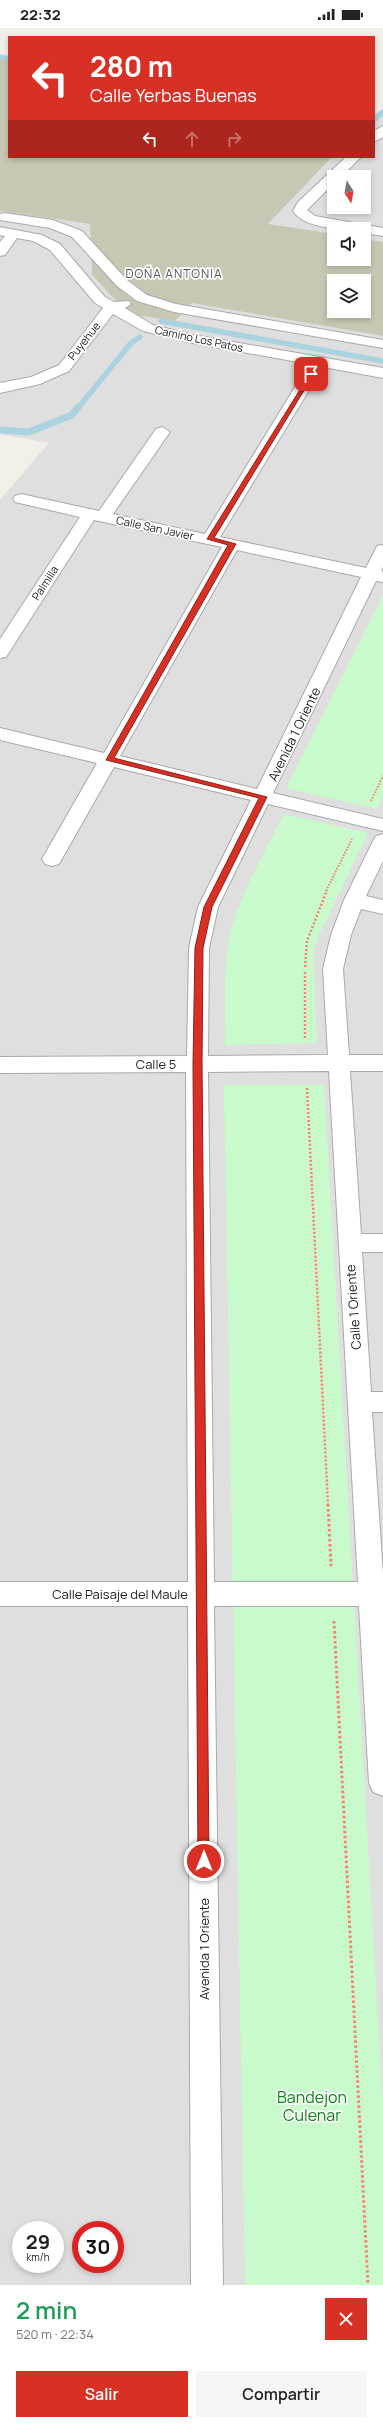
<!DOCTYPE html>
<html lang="es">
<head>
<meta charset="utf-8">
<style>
	:root { --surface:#fff; --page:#f6f6f6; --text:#222; --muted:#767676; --accent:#d93025 }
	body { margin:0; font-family:Manrope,sans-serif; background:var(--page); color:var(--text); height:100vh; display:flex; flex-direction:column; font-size:15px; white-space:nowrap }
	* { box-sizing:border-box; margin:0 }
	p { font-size:13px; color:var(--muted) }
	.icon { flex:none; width:22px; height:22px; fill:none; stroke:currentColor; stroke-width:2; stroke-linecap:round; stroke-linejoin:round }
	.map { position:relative; height:2257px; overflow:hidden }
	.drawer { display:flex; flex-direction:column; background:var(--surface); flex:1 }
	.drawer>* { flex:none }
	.top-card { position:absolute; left:8px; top:8px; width:367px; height:122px; border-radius:0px; box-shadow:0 2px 6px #0003; background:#d93025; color:#fff; overflow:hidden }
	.needle { width:26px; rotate:169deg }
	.fabs { position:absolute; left:327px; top:142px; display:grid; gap:8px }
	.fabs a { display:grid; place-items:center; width:44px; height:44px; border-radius:0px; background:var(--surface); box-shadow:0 2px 6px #0003; font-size:20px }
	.speed { position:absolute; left:12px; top:2193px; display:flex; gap:8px; font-size:20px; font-weight:700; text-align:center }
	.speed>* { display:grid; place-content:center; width:52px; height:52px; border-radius:50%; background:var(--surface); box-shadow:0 2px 6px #0003; line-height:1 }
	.speed small { font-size:10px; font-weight:400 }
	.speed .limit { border:6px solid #d22; background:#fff; color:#111 }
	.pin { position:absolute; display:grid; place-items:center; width:34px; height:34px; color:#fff; margin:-17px; border-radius:8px; box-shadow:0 2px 6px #0006 }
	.me { position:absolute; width:44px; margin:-22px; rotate:0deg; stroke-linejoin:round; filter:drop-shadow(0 0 3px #0008) }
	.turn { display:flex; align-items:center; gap:14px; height:84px; padding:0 16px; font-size:18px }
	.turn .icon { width:52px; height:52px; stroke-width:2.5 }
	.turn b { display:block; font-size:28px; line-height:34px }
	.lanes { display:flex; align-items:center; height:38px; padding:0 16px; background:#0003; justify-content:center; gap:20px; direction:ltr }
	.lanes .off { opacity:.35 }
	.round { display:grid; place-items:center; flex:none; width:42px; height:42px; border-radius:0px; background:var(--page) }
	.head { display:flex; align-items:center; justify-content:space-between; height:68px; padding:0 16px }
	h1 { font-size:24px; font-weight:600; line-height:30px; color:#1e9e55 }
	.button { display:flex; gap:8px; margin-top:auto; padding:8px 16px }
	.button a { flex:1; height:46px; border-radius:0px; background:var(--accent); color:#fff; font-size:16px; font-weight:600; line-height:46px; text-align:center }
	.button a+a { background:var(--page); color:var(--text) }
	.status { display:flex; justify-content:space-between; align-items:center; height:28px; padding:0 20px; background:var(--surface); direction:ltr }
	.status svg { height:11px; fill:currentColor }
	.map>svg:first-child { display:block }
	.residential { fill:#e0dfdf; fill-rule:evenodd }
	.construction { fill:#c7c7b4; fill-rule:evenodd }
	.park { fill:#c8facc }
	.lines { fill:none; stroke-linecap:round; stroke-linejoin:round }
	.stream-far1 { stroke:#aad3df; stroke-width:5.5 }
	.stream { stroke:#aad3df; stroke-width:7 }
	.minor-casing { stroke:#a9a9a9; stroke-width:2 }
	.path-far2 { stroke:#fa8072; stroke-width:2; stroke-dasharray:1.5 1.5; stroke-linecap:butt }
	.path-far1 { stroke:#fa8072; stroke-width:2.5; stroke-dasharray:2 2; stroke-linecap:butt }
	.path { stroke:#fa8072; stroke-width:3; stroke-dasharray:2.5 2.5; stroke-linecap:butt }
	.minor { fill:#fff; fill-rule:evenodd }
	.route { fill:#d93025; stroke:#8d1f18 }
	.labels { text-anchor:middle; stroke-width:3.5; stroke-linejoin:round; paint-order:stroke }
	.far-street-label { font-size:11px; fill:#222; stroke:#fff }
	.far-neighbourhood-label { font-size:12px; letter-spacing:1px; fill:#555; stroke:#fff }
	.street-label { font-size:13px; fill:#222; stroke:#fff }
	.near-park-label { font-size:16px; fill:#0c8416; stroke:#fff }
</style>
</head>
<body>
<div class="status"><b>22:32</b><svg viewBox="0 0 49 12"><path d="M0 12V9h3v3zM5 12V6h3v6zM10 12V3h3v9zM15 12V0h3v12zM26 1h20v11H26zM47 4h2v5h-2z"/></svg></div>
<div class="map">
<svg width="383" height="2257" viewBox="0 0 383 2257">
	<rect width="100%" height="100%" fill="#f2efe9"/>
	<!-- residential -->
	<path class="residential" d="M383,82V2257H0V472L49,415L0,406V183L90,196L92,247L128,286L175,293L332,129H374V90ZM334,149H364V179H334ZM334,201H364V231H334ZM334,253H364V283H334ZM21,2202H55V2236H21ZM81,2202H115V2236H81Z"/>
	<!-- construction -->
	<path class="construction" d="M0,29L9,32V129H332L268,196L334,206V231H364V211L383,214V308L192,275L175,293L128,286L92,247L90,196L0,183ZM334,253H364V283H334Z"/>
	<!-- park -->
	<path class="park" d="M383,568V767L377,781L286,760Z
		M284,786L368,805L317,911L313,924L317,1015L225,1017C226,983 222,935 231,903C241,865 266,822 284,786Z
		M224,1057H324L383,2076V2257H245Z"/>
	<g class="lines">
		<!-- stream-far1 -->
		<path class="stream-far1" d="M0,29L9,31
			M374,91L383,84
			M161,293L383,333
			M78,380L131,315L140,309"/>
		<!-- stream -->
		<path class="stream" d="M0,402L29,404L72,387L78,379"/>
		<defs>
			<path id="minor" d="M383,98V109L374,114V103Z
				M346,129H361L341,149H334V155L307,182L315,188L383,200V208L364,205V201C343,201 306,202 293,183L298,174Z
				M4,185L53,192L82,203L127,252L147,267L176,276L383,312V320L174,284L137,273L117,258L72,209L50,200L0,192V186Z
				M0,199L42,207L60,216L105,269L114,274L129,273L131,276L125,280L153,297L193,307L383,340V350L323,339L220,509L366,540L377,518L383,517V539L381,543L383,544V554L376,553L273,765L383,791V803L268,776L218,879L209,920L208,1028L328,1027L323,941L331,907L344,872L373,813L376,808L383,806V833L366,868L383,872V886L361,881L351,907L343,941L349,1027H383V1043H350L361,1206H383V1224H362L371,1364H383V1384H372L383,1546V1768L373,1764L369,1755L359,1578H214L223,2257H191L188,1578H0V1554H188L186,1044L0,1045V1029L187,1028L189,920L198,879L251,772L114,739L59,836L52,838L45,836L42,831L97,735L0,712V700L104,725L222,519L94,492L6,629L0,630V611L80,489L15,474L13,471L15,468L21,466L99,483L156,401L162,399L170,404L113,486L205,506L309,336L193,315L143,303L113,286L69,343L40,356L0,365V355L31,349L59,337L103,280L95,275L50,222L33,213L17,210L5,227L0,228V214L5,208L0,207ZM237,522L361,549L257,761L120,728ZM329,1043L358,1554H214L208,1044Z"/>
		</defs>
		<!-- minor casing -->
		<use href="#minor" class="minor-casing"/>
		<!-- path-far2 -->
		<path class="path-far2" d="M371,773L383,748
			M326,863L352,811"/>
		<!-- path-far1 -->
		<path class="path-far1" d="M305,939L307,913L327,862
			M305,944V1011
			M307,1060L328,1477"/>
		<!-- path -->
		<path class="path" d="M328,1476L331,1538
			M334,1593L368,2257"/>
		<!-- minor -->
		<use href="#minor" class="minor"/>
	</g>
	<!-- route -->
	<path class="route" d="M311,344L314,346L214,510L236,516L114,730L267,769L212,879L203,920L202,1036L209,1833L208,1837L204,1838L199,1837L198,1833L193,1036L195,920L204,879L259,770L106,732L228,517L207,511Z"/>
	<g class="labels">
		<!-- far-street labels -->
		<g class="far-street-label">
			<text transform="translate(199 311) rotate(12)" y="4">Camino Los Patos</text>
			<text transform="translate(84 313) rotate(-52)" y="4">Puyehue</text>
			<text transform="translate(155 500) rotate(12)" y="4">Calle San Javier</text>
			<text transform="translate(45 555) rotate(-57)" y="4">Palmilla</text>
		</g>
		<!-- far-neighbourhood labels -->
		<g class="far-neighbourhood-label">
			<text x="174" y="250">DOÑA ANTONIA</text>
		</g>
		<!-- street labels -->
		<g class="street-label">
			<text transform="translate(294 706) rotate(-64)" y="5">Avenida 1 Oriente</text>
			<text x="156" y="1041">Calle 5</text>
			<text transform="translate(353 1279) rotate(-94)" y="5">Calle 1 Oriente</text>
			<text x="120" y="1571">Calle Paisaje del Maule</text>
			<text transform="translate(204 1921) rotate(-90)" y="5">Avenida 1 Oriente</text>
		</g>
		<!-- near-park labels -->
		<g class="near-park-label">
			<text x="312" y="2075">Bandejon<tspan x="312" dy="18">Culenar</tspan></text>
		</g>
	</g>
</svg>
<div class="fabs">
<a><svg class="needle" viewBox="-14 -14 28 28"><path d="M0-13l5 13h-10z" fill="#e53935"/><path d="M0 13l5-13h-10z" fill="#767676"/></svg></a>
<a><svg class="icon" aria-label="sound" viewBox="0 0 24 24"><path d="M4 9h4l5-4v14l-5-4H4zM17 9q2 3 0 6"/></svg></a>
<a><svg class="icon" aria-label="layers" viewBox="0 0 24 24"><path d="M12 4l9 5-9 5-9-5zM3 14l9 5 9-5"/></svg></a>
</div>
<div class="speed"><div>29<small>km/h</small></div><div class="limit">30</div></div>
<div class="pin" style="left:311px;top:346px;background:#d93025"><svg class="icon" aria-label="arrive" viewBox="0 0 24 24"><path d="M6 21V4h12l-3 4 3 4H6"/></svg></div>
<svg class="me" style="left:204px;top:1833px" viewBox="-20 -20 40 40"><circle r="17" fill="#d93025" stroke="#fff" stroke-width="3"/><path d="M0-11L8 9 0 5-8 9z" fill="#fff"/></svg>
<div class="top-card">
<div class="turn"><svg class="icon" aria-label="left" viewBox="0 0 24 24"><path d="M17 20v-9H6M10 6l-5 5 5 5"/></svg><div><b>280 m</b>Calle Yerbas Buenas</div></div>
<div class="lanes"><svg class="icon" aria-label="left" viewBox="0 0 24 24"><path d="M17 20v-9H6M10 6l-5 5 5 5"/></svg><svg class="icon off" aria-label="ahead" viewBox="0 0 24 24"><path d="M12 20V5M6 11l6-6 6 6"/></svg><svg class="icon off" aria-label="right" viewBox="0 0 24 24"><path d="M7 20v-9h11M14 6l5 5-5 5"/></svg></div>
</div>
</div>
<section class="drawer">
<div class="head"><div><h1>2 min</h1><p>520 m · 22:34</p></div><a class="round" style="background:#d93025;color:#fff"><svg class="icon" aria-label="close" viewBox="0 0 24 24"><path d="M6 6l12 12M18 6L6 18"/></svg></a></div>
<div class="button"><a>Salir</a><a>Compartir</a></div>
</section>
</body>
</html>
